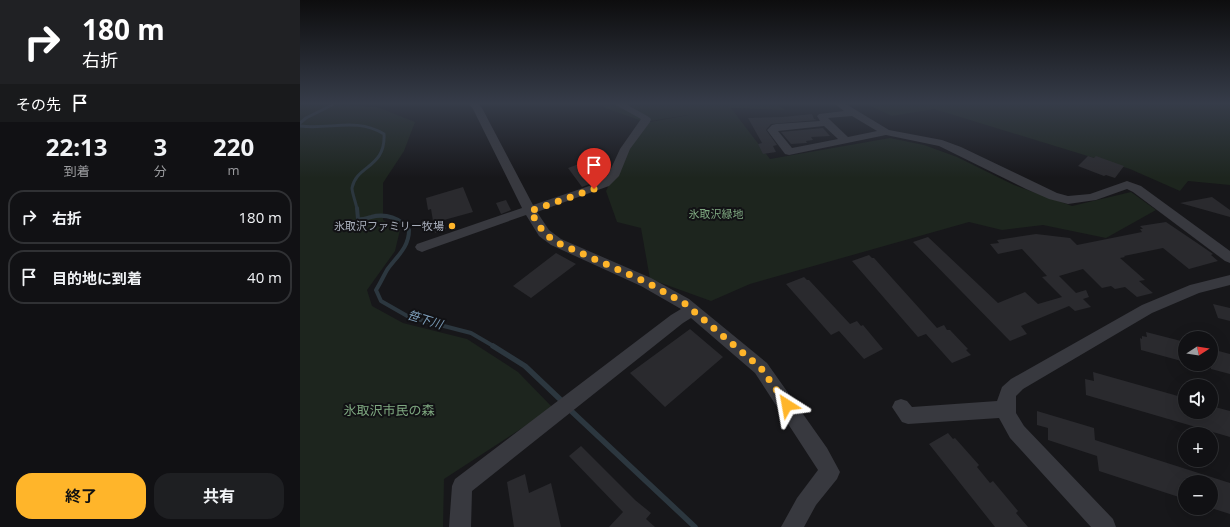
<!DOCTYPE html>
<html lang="ja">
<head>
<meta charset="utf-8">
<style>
	:root { --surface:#111114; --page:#1e1f22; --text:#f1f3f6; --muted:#9c9da0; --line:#303134; --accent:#ffb52a }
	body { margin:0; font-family:"Open Sans","Noto Sans JP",sans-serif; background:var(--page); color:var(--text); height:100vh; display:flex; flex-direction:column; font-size:15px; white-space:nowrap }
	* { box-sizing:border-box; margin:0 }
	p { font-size:13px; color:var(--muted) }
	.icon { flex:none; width:22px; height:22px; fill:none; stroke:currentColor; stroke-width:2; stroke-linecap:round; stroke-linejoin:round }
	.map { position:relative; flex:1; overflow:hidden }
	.side { display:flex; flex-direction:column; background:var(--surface); width:300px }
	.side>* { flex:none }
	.top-card { background:#202124; color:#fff; overflow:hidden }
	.needle { width:26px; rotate:78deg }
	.buttons { position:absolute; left:878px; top:331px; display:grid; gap:8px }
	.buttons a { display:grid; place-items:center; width:40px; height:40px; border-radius:50%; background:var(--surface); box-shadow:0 4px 16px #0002,0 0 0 1px var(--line); font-size:20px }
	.pin { position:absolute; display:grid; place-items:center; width:34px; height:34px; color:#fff; margin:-41px -17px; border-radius:50% 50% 50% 0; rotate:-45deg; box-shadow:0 0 4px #0007 }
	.pin .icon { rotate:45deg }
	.me { position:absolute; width:44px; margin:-22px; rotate:326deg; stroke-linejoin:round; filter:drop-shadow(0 0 3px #0008) }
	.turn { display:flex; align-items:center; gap:14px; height:84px; padding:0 16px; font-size:18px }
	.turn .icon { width:52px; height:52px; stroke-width:2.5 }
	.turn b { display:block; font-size:28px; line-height:34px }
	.then { display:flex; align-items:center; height:38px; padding:0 16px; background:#0003; gap:8px; font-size:15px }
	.eta { display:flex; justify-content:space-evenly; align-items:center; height:68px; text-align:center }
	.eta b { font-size:24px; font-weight:700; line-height:28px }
	.primary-button { display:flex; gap:8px; margin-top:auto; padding:8px 16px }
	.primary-button a { flex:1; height:46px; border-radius:16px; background:var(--accent); color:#111; font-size:16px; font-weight:700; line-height:46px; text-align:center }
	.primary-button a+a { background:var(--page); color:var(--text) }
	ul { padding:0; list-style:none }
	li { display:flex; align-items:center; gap:12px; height:54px; margin:0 8px 6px; padding:0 8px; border:2px solid var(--line); border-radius:16px }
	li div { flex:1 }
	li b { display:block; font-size:15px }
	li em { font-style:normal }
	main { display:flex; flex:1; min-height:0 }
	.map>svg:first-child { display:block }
	.green { fill:#1d251e }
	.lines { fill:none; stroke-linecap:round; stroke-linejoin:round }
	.stream-far2 { stroke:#2c373f; stroke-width:3 }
	.stream-far1 { stroke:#2c373f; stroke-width:4 }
	.stream { stroke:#2c373f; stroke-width:5.5 }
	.building { fill:#2a2a2e }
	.minor { fill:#38393f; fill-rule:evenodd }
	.route { stroke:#ffb52a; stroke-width:7; stroke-dasharray:0 12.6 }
	.poi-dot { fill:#ffb52a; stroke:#121215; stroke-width:1.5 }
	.labels { text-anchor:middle; stroke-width:4; stroke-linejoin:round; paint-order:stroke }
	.park-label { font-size:11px; fill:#7ea880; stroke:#121215 }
	.poi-label { font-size:11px; fill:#a8aebb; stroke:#121215; text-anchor:end }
	.water-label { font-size:12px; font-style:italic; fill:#7c9db9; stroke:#121215 }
	.near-park-label { font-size:13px; fill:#7ea880; stroke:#121215 }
</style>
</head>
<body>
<main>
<section class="side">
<div class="top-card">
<div class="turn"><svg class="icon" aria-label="right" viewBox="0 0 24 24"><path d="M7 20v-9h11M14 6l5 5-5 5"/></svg><div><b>180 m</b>右折</div></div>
<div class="then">その先<svg class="icon" aria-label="arrive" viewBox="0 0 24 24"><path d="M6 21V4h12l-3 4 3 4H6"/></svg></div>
</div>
<div class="eta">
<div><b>22:13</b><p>到着</p></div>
<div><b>3</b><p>分</p></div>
<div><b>220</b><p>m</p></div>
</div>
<ul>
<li><svg class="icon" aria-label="right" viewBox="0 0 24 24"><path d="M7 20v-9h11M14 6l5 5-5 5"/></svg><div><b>右折</b></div><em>180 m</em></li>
<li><svg class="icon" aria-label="arrive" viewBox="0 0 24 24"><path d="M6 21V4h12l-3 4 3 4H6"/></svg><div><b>目的地に到着</b></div><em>40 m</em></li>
</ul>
<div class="primary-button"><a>終了</a><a>共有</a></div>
</section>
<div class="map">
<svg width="930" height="527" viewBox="0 0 930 527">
	<rect width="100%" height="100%" fill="#17171a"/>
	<!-- green -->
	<path class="green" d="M0,104H38L77,107L115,122L104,151L83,183V220L100,230L95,251L67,290L72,306L103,323L167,339L218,372L253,408L144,479L143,527H0Z
		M301,104H477L485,110L431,108L470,159L590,138L624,145L657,157L714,185L772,206L831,192L856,210L806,238L743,225L702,230L669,222L450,284L411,301L350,279L341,228L317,222L306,191L339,124L394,114L345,122L305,108Z
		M566,104H930V185L888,181L880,191L830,169L634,109L592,116Z"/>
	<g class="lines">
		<!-- stream-far2 -->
		<path class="stream-far2" d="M0,123L6,118L34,104
			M0,126C30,130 56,117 84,134C86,168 56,165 52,188C52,193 56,203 57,209"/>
		<!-- stream-far1 -->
		<path class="stream-far1" d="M57,208L58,219C63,220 66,218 71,217C86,213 100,218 109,230C109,248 96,257 87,270C83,277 80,284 76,290L81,301L109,317L171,333L195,347"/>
		<!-- stream -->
		<path class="stream" d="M193,346L225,366L264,403
			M268,408L395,527"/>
	</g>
	<!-- building -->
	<path class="building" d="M512,114L514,119L517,120L471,124L466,130L477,145L473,146L476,152L463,154L458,144L462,143L448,118L483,117Z
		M523,128L530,136L511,137L513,140L506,141L507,143L491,144L481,132Z
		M788,156L794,158L796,156L824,166L815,178L806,175L804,176L778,166Z
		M287,161L302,179L282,187L268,168Z
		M163,187L173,212L144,220L146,229L135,233L131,209L128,210L126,198Z
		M912,197L930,210V217L880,203Z
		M206,200L211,210L201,214L196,203Z
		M866,222L900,245L913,254L911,255L918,261L889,269L863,248L824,256L825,257L820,258L845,280L839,281L853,293L837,297L825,287L815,289L811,286L802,288L783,269L759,276L776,293L786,290L789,297L783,299L791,307L775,311L769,306L721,326L727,334L710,341L613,242L628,237L698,303L725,292L738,304L762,297L742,277L747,276L722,249L698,254L690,244L699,243L697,240L736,234L770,238L777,245L842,232L840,229H843L840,226Z
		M256,253L276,264L231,298L213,286Z
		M569,255L572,258H574L637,328L644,325L647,330H650L668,349L666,350L671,355L652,363L626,334L618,337L552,261Z
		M504,277L507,280H509L550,324L557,321L561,326L563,325L583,349L564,359L539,331L531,335L486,284Z
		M913,304L930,308V321L918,318Z
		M390,329L423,357L365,407L330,373Z
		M846,332L885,342V362L841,350L840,338L842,339V336L847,337Z
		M911,349L930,354V374L911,369Z
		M793,372L885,398V412H911V406L930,411V437L786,395L785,379L794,381Z
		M737,411L794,428L795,440L930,483V514L911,508V482H885V499L799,471L797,456L748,440V428L737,425Z
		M648,433L653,439L655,438L679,465L677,467L690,483L693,481L718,511L716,513L728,527H695L629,444Z
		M281,446L335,500L351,513L346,519L355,527H309L323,512L269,456Z
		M225,474L229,493L251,483L261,527H214L207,482Z"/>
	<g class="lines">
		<!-- minor -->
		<path class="minor" d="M169,104H179L182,108L233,205L301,182L308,175L320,149L341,119L314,104H326L349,117L351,119L350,122L330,149L319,176L309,186L237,212L249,230L261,239L351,278L389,299L467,363L527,448L540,472L537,479L516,505L504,527H481L497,498L518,470L455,373L391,318L383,323L172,491L171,527H149L152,486L155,479L371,315L381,309L341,286L251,245L239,236L226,215L127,250L122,252L117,250L115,247L117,244L222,208L173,109Z
			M535,104H546L589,130L642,140L661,147L757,193L768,196L790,194L827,181L841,186L930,251V263L925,261L833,192L827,189L796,200L768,204L749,199L726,189L639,146L586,135L489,155L485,154L467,130L472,125L476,124L520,121L517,116L519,114L544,111ZM552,116L577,131L548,137L528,118ZM524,126L538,139L492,148L478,131Z
			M930,275V285L899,293L852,313L723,389L716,396V413L724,426L813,519L816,527H791L710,438L699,418L608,424L602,422L592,407L595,401L601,399L607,401L612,407L697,401L702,387L711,379L842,305L890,285Z"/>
	</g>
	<!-- sky -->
	<linearGradient id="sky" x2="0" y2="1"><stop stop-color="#0d0d0e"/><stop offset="0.58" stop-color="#363c49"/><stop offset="1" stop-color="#363c49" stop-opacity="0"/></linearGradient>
	<rect width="930" height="178" fill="url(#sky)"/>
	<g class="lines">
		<!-- route -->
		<path class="route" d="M294,189L230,211L244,233L256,242L346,282L384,303L461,368L487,405"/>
	</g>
	<!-- markers -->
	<circle class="poi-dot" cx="152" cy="226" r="4"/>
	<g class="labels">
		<!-- park labels -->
		<g class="park-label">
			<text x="416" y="218">氷取沢緑地</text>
		</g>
		<!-- poi labels -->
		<g class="poi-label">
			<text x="144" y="230">氷取沢ファミリー牧場</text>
		</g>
		<!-- water labels -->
		<g class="water-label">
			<text transform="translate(125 320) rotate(17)" y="4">笹下川</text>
		</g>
		<!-- near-park labels -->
		<g class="near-park-label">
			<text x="89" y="415">氷取沢市民の森</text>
		</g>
	</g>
</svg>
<div class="buttons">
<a><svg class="needle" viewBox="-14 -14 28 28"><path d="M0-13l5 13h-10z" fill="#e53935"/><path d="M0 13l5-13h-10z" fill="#9c9da0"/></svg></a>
<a><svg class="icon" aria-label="sound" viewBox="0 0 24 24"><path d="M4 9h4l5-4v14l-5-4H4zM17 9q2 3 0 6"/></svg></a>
<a>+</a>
<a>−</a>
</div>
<div class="pin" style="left:294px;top:189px;background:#d93025"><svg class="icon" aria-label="arrive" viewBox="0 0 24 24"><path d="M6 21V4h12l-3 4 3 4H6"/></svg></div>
<svg class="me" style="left:487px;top:405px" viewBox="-20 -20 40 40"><path d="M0-17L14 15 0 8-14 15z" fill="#ffb52a" stroke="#fff" stroke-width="4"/></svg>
</div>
</main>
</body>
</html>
